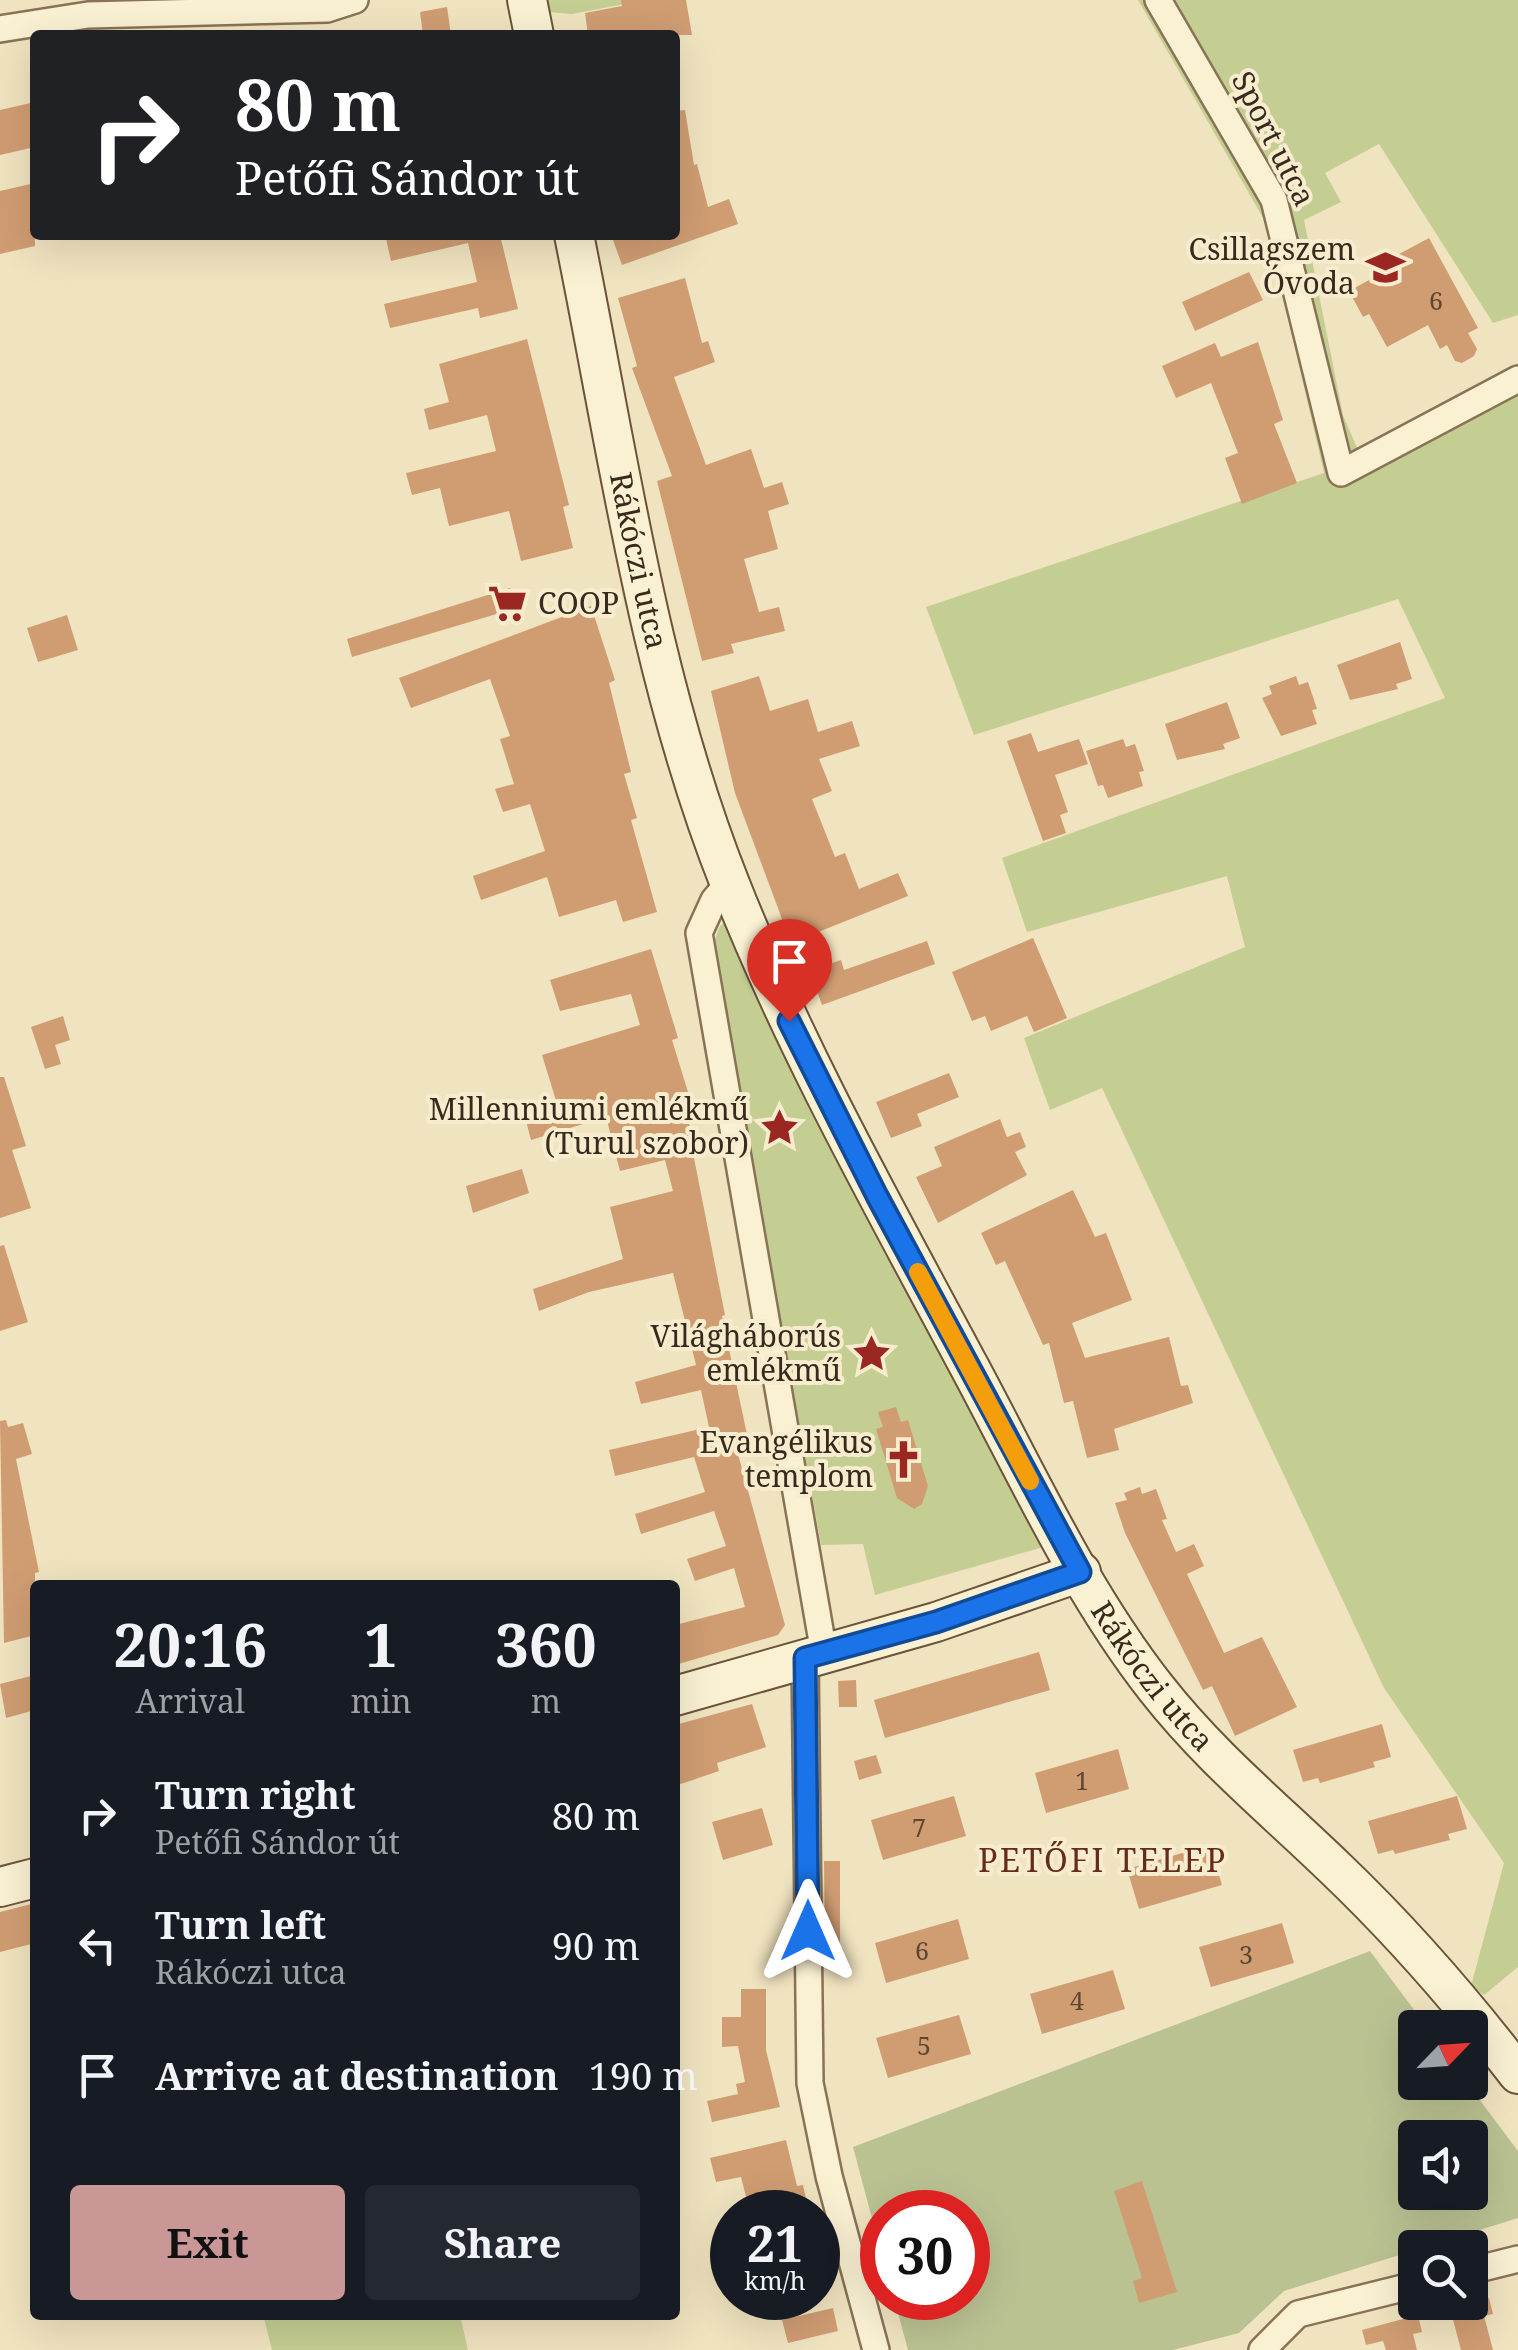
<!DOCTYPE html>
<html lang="en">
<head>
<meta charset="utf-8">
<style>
	:root { --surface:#171b24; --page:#242831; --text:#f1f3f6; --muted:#9ea1a6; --accent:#ca9797 }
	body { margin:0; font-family:"Noto Serif",serif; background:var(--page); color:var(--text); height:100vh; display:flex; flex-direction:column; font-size:38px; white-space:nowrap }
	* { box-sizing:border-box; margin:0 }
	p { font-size:32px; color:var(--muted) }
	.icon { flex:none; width:55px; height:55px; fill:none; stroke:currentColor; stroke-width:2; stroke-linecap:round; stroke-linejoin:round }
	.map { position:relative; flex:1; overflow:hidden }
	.details { position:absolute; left:30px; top:1580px; width:650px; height:740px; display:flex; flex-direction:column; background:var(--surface); border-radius:10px; box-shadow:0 10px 40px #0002 }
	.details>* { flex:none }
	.banner { position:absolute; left:30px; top:30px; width:650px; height:210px; border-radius:10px; box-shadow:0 10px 40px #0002; background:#202124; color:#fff; overflow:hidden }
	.needle { width:65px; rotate:65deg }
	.buttons { position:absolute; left:1398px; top:2010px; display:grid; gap:20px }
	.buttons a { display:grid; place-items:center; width:90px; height:90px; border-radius:10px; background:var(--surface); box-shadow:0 10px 40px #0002; font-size:50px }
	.speed { position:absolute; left:710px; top:2190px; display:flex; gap:20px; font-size:50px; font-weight:700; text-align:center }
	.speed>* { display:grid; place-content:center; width:130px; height:130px; border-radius:50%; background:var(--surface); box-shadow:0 10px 40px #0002; line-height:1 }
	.speed small { font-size:25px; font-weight:400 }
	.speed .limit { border:15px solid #d22; background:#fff; color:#111 }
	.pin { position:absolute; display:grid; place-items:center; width:85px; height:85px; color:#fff; margin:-102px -42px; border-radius:50% 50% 50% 0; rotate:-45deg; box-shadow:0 0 10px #0007 }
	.pin .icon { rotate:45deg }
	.me { position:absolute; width:110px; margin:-55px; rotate:0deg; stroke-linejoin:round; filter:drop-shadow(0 0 8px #0008) }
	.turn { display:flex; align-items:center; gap:35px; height:210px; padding:0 40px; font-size:45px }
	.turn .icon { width:130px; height:130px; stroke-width:2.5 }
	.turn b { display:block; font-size:70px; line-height:85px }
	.eta { display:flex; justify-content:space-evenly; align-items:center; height:170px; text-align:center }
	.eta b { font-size:60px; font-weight:700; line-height:70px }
	.button { display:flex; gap:20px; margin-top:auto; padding:20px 40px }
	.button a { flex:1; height:115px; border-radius:10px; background:var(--accent); color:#111; font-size:40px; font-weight:700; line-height:115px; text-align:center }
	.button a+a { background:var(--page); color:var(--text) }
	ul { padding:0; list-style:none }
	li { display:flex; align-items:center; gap:30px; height:130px; padding:0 40px }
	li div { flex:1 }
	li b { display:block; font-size:38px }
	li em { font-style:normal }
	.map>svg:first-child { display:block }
	.green { fill:#c5ce92 }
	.cemetery { fill:#bbc292; fill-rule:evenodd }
	.building { fill:#d09d72 }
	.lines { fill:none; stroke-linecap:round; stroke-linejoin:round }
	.minor-casing { stroke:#897356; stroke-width:30 }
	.secondary-casing { stroke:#6b543a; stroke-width:42 }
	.minor { stroke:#faf0d2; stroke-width:25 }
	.secondary { stroke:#faf0d2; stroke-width:38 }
	.route-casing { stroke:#114b97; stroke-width:25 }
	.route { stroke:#1a73e8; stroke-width:18 }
	.slow { stroke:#f59e0b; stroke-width:18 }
	.labels { text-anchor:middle; stroke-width:8; stroke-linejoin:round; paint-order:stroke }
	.number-label { font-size:25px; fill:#5e4732 }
	.street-label { font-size:30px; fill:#382a1c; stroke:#f7edce }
	.poi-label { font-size:30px; fill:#382a1c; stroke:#f7edce; text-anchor:end }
	.neighbourhood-label { font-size:32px; letter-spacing:2.5px; fill:#672c19; stroke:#f7edce }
</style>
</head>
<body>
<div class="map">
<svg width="1518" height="2350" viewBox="0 0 1518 2350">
	<rect width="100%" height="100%" fill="#f0e3bf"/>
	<!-- green -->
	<path class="green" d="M546,0H646L572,14L548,12Z
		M1138,0H1518V315L1493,323L1379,144L1325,173L1341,202L1304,220L1343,415L1358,450L1518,364V1967L1484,1995L1471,1986L1504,1863L1384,1688L1102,1088L1050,1110L1024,1038L1245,947L1227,876L1027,932L1002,858L1445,698L1398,599L974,735L926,607L1324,473L1266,223Z
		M729,920L1047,1546L875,1595L863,1544L821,1545L713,945L720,926Z
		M263,2315H460L468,2350H272Z"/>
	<!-- cemetery -->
	<path class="cemetery" d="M1370,1951L1427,2027L1415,2028V2082L1467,2083L1518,2151V2218L1284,2291L1239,2333L1173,2350H908L894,2298H968V2212H882V2256L853,2147ZM1415,2138H1470V2192H1415Z"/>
	<!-- building -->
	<path class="building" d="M621,0H686L692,35H588L585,13L622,6Z
		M447,7L451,35H423L420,12Z
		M35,102V147L0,155V110Z
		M685,110L694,165L697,164L708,207L729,199L738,224L622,265L613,240L628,235H675V111Z
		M35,183V246L0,254V191Z
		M404,235H500L518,309L480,318L478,308L390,328L384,304L477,282L468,243L391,261L386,239Z
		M1429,238L1478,328L1468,333L1477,349L1474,356L1462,363L1455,361L1447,345L1440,349L1428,325L1387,347L1369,314L1363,317L1349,291L1391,268L1386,261Z
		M1249,272L1263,300L1195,331L1182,302Z
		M685,278L702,343L708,341L715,362L674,377L706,465L751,449L764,488L782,482L789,504L768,511L778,549L744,559L759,612L779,607L785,631L731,644L734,653L702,661L657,481L672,476L632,368L637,366L618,298Z
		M527,339L569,505L563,507L573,548L521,561L509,511L449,526L440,488L412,495L406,473L496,451L487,415L429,430L424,409L449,402L439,364Z
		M1258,342L1283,420L1274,424L1297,483L1242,504L1225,458L1238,453L1211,383L1176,398L1162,366L1215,343L1221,357Z
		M510,588L517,608L352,657L347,639Z
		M591,606L615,680L609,683L631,772L624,774L637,818L631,820L657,912L623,922L616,900L559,917L547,877L481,900L473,876L545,851L530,804L503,812L495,789L514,784L500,739L510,736L490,679L411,708L399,678Z
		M67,615L78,650L38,662L27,628Z
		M1400,642L1412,679L1396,684L1398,689L1350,700L1337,665Z
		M759,676L770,711L808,699L818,732L852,721L860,746L819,759L832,791L812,799L835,857L845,853L859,889L898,873L908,896L791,943L735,793L711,691Z
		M1296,676L1299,685L1308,682L1317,709L1312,710L1317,724L1281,736L1262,698L1272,694L1269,686Z
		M1227,702L1240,738L1223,744L1225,749L1177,760L1165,724Z
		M1031,733L1038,752L1079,739L1088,764L1055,775L1068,812L1060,815L1066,833L1043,841L1007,741Z
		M1123,739L1126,747L1135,744L1144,771L1139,772L1143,786L1108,798L1103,785L1098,786L1086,751Z
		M1033,938L1067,1018L1034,1032L1027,1016L991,1031L985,1016L972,1021L952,972Z
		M927,941L935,964L822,1005L810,971L841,960L844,970Z
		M651,949L678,1038L672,1040L688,1092L682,1094L696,1152L693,1153L725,1315L722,1316L749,1444L736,1447L785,1625L778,1635L675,1665V1625L745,1607L734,1568L695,1581L687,1559L726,1546L714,1511L641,1534L635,1514L705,1492L694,1457L615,1476L609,1450L709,1427L701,1390L641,1404L635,1382L696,1365L673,1273L589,1292L539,1311L533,1289L623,1259L610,1207L673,1191L665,1160L620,1171L606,1117L531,1140L525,1117L558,1107L542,1055L640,1025L631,994L560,1011L550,980Z
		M63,1016L70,1040L55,1045L61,1064L45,1069L31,1027Z
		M949,1073L959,1097L917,1114L922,1126L891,1138L876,1102Z
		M0,1077H4L26,1146L12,1150L31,1208L0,1218Z
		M1000,1119L1007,1137L1020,1132L1026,1147L1015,1152L1027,1175L938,1223L916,1177L942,1166L934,1147Z
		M522,1169L529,1193L473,1213L466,1186Z
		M1073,1190L1095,1237L1106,1233L1132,1300L1072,1323L1085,1358L1169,1337L1181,1386L1188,1385L1193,1403L1114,1429L1119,1450L1087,1458L1073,1401L1064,1403L1049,1343L1043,1345L1005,1261L996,1265L981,1233Z
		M4,1245L28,1322L0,1331V1246Z
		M896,1407L901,1422L908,1420L928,1486L922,1504L914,1509L897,1498L876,1429L883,1427L878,1412Z
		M6,1420L8,1427L23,1423L32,1454L16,1459L39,1572L35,1573V1635L4,1643L0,1421Z
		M1140,1487L1142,1494L1156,1489L1167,1519L1162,1520L1176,1552L1194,1544L1204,1566L1187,1574L1224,1653L1262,1637L1297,1707L1235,1736L1212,1686L1203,1690L1125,1533L1115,1503L1127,1500L1124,1493Z
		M1039,1652L1050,1690L885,1738L874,1700Z
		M35,1675V1710L6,1718L0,1684Z
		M856,1680L857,1707H839L838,1681Z
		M752,1704L766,1747L717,1763L719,1771L675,1786V1725Z
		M1382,1724L1391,1757L1373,1762L1375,1767L1320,1783L1318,1778L1303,1782L1293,1750Z
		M1118,1749L1129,1789L1046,1813L1035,1773Z
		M876,1755L882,1773L859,1780L854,1761Z
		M954,1796L966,1836L883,1860L871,1820Z
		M1457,1796L1467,1829L1448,1834L1450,1840L1395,1854L1393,1850L1378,1854L1368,1821Z
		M762,1808L773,1845L723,1860L712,1822Z
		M1210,1845L1222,1885L1139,1909L1127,1869Z
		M824,1861H840V1951H825Z
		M35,1903V1943L0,1952V1912Z
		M958,1919L969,1959L886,1983L875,1943Z
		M1282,1923L1294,1963L1211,1987L1199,1947Z
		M1113,1970L1125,2009L1042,2034L1030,1994Z
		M741,1989H766V2050L780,2107L712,2122L707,2101L738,2094L736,2084L745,2082L738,2046L722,2047V2017H741Z
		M959,2015L971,2054L888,2078L876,2038Z
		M786,2140L797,2186L803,2185L809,2212H750L741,2177L716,2182L710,2158Z
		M1142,2181L1177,2292L1139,2303L1133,2281L1142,2278L1114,2191Z
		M1489,2298L1493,2314L1484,2316L1493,2350H1461L1450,2308Z
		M833,2308L838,2331L788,2343L782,2320Z
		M1418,2315L1422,2332L1413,2334L1417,2350H1386L1383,2341L1366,2345L1362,2330Z"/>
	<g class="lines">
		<defs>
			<path id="minor" d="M1158,0L1274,200L1341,473L1518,379
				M0,29L88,15L327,9L355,0
				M729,882L714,900L699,933L824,1653
				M805,1658L810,2083L829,2176L876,2350
				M1470,2271L1518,2259
				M1262,2350L1298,2314L1415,2285"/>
			<g id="secondary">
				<path d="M527,0L534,35"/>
				<path id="s1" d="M574,235C618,451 648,678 730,884C796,1051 885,1209 970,1368C1028,1476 1080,1591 1156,1688C1210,1757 1273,1808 1335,1868C1402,1932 1462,2001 1518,2074"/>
				<path d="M675,1696L936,1622L1081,1572"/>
				<path d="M0,1887L35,1878"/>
			</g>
		</defs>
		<!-- minor casing -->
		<use href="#minor" class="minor-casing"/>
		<!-- secondary casing -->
		<use href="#secondary" class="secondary-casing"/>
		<!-- minor -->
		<use href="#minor" class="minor"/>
		<!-- secondary -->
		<use href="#secondary" class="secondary"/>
	</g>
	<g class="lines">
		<defs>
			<path id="route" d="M789,1021L877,1196L1080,1572L936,1622L805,1658L808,1931"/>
		</defs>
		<!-- route casing -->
		<use href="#route" class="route-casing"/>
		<!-- route -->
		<use href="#route" class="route"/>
		<!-- slow -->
		<path class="slow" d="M918,1272L1030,1481"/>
	</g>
	<!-- icons -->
	<defs>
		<symbol id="school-bare" viewBox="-9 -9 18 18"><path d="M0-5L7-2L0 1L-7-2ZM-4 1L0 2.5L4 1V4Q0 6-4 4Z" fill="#9b2723" stroke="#f7edce" stroke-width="2.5" paint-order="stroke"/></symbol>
		<symbol id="supermarket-bare" viewBox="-9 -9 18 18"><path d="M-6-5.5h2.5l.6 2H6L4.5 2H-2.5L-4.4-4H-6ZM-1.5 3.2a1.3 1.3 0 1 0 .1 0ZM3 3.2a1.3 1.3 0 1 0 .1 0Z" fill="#9b2723" stroke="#f7edce" stroke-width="2.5" paint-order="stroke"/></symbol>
		<symbol id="sight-bare" viewBox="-9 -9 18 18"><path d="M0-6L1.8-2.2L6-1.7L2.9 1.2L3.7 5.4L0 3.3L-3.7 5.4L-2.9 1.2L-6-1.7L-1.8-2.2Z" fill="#9b2723" stroke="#f7edce" stroke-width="2.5" paint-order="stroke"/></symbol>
		<symbol id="church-bare" viewBox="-9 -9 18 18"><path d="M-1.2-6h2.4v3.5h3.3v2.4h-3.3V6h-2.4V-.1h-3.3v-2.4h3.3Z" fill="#9b2723" stroke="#f7edce" stroke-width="2.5" paint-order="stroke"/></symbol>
	</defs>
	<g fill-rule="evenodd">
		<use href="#school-bare" x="1358" y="240" width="55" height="55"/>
		<use href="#supermarket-bare" x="480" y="576" width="55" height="55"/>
		<use href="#sight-bare" x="752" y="1100" width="55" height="55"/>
		<use href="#sight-bare" x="844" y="1326" width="55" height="55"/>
		<use href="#church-bare" x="876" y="1432" width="55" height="55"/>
	</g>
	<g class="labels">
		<!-- number labels -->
		<g class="number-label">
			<text x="1436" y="310">6</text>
			<text x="1082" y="1790">1</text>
			<text x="919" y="1837">7</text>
			<text x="922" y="1960">6</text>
			<text x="1246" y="1964">3</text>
			<text x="1077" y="2010">4</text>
			<text x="924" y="2055">5</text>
		</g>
		<!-- street labels -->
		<g class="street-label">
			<text transform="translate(1273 139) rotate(63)" y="10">Sport utca</text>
			<text dy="10" stroke="none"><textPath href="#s1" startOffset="332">Rákóczi utca</textPath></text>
			<text dy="10" stroke="none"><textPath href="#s1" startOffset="1568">Rákóczi utca</textPath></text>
		</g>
		<!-- poi labels -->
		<g class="poi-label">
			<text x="1355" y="260">Csillagszem<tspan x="1355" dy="34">Óvoda</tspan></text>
			<text x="538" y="614" text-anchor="start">COOP</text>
			<text x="749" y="1120">Millenniumi emlékmű<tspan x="749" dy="34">(Turul szobor)</tspan></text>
			<text x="841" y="1347">Világháborús<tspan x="841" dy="34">emlékmű</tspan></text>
			<text x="873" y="1453">Evangélikus<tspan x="873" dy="34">templom</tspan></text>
		</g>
		<!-- neighbourhood labels -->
		<g class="neighbourhood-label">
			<text x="1103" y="1872">PETŐFI TELEP</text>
		</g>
	</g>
</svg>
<div class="buttons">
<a><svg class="needle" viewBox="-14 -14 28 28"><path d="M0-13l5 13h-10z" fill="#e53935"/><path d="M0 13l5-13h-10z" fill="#9ea1a6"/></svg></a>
<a><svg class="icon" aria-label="sound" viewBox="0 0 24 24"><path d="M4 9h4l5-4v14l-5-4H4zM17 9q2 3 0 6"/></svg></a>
<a><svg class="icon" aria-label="search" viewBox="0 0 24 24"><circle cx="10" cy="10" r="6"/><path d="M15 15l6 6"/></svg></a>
</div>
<div class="speed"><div>21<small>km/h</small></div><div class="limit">30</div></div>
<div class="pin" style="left:789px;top:1021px;background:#d93025"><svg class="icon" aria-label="arrive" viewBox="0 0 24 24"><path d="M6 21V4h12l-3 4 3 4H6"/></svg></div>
<svg class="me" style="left:808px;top:1931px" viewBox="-20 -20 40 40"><path d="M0-17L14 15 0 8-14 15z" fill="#1a73e8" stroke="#fff" stroke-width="4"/></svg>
<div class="banner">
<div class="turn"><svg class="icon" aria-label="right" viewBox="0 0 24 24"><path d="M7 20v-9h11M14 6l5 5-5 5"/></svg><div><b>80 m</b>Petőfi Sándor út</div></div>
</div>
<section class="details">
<div class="eta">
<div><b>20:16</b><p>Arrival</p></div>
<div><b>1</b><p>min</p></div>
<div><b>360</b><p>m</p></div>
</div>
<ul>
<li><svg class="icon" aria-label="right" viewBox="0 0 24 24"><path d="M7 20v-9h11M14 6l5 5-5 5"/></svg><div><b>Turn right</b><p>Petőfi Sándor út</p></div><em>80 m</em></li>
<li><svg class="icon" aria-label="left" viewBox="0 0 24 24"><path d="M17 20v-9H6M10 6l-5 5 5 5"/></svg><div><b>Turn left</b><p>Rákóczi utca</p></div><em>90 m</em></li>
<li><svg class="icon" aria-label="arrive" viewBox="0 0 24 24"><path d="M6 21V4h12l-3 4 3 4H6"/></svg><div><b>Arrive at destination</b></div><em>190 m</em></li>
</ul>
<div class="button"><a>Exit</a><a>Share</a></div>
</section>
</div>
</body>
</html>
